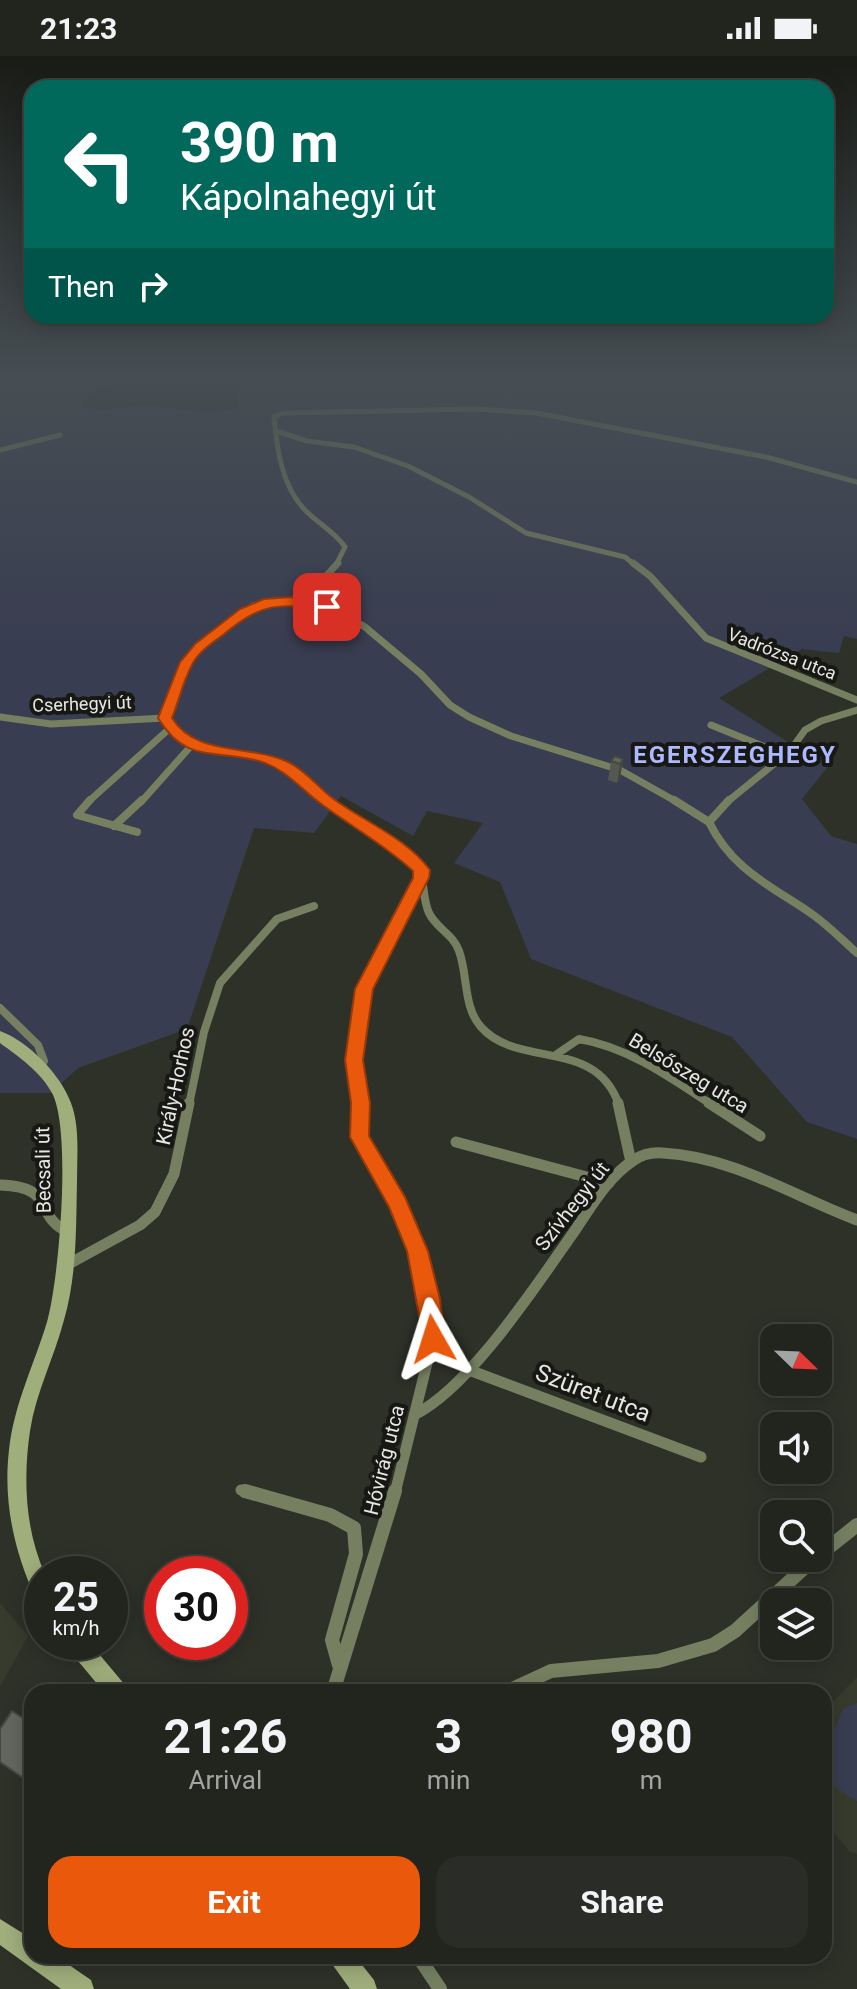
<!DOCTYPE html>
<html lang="en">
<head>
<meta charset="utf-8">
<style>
	:root { --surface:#22251e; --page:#2a2d27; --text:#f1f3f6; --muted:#a2a5a4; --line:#3f423c; --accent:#ea580c }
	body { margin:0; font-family:Roboto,sans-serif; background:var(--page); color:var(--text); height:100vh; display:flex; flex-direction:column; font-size:30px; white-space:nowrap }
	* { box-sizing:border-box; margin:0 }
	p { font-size:26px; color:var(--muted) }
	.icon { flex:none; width:44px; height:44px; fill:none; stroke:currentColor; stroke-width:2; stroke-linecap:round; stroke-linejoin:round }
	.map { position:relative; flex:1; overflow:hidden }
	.drawer { position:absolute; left:24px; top:1628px; width:808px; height:280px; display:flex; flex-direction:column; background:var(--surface); border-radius:24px; box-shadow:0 4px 20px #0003,0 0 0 2px var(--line) }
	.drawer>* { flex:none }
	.hud { position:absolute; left:24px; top:24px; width:810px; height:244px; border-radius:24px; box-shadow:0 4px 20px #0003,0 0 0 2px var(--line); background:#00695c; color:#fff; overflow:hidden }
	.needle { width:52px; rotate:113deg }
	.tools { position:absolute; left:760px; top:1268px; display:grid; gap:16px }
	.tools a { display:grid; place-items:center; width:72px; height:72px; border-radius:16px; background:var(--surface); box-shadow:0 4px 20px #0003,0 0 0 2px var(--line); font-size:40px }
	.speed { position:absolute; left:24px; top:1500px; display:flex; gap:16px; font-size:40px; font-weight:700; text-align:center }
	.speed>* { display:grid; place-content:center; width:104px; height:104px; border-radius:50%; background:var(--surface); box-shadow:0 4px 20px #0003,0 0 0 2px var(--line); line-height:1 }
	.speed small { font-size:20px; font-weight:400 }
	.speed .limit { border:12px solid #d22; background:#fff; color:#111 }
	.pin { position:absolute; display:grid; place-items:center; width:68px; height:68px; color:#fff; margin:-34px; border-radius:16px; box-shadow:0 4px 12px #0006 }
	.me { position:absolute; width:88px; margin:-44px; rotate:354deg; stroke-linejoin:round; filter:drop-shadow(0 0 6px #0008) }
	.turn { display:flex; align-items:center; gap:28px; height:168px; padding:0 24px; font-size:36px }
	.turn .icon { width:104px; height:104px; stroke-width:2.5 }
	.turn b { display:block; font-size:56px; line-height:68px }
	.then { display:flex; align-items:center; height:76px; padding:0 24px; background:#0003; gap:16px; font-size:30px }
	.eta { display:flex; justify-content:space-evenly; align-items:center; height:136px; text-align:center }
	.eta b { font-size:48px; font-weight:700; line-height:56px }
	.primary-button { display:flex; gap:16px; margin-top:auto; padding:16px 24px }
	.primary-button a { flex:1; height:92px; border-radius:24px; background:var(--accent); color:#fff; font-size:32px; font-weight:700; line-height:92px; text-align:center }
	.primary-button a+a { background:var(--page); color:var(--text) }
	.status { display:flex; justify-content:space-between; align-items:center; height:56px; padding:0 40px; background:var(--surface); direction:ltr }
	.status svg { height:22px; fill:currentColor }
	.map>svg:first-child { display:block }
	.built { fill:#373b2d }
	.green { fill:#393d51 }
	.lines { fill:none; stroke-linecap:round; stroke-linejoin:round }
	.street-far4 { stroke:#768061; stroke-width:5 }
	.street-far3 { stroke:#768061; stroke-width:7 }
	.street-far2 { stroke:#768061; stroke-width:8 }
	.street-far1 { stroke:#768061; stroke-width:11 }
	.street { stroke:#768061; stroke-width:14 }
	.secondary { fill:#9fae7b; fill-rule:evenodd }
	.wall { fill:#555850 }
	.shaded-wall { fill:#454741 }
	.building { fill:#63665d; stroke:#454741; stroke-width:2 }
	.route { fill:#ea580c; stroke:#983908; stroke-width:2 }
	.labels { text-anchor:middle; stroke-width:8; stroke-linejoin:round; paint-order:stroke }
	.far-street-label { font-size:18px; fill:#e6e7e2; stroke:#171814 }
	.street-label { font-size:20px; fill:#e6e7e2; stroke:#171814 }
	.far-district-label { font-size:24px; font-weight:bold; letter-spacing:2px; fill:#acb9ff; stroke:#171814 }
	.near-street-label { font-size:24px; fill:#e6e7e2; stroke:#171814 }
</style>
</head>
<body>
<div class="status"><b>21:23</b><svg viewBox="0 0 49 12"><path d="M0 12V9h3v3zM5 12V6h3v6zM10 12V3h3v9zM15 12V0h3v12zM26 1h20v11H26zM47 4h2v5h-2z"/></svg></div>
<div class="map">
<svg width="857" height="1933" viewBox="0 0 857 1933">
	<rect width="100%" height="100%" fill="#2e3128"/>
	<!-- built -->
	<path class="built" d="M0,1547L28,1580L0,1631Z
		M857,1621V1798L850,1796L824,1765V1655Z"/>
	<!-- green -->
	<path class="green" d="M0,323H126L95,334L82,347L90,353L99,354L145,349L211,357L239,352L236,323H845L857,327V583L844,580L839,597L802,593L719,642L791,688L830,708L802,743L831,780L857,788V1083L807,1066L732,981L531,903L500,826L454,807L483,767L427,755L413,780L341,740L314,777L254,772L187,973L78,1012L51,1037H0Z
		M857,1647V1745L836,1732L824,1698L843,1653Z"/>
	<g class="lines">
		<!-- street-far4 -->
		<path class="street-far4" d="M276,375L307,385L354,391L408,410L469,441L526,477L625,501L635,509
			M0,394L60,379
			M336,509L345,491C335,476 320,469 307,456C282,432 277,394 274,361L283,357L476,353L536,357L766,401L857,426"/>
		<!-- street-far3 -->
		<path class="street-far3" d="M633,507L650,520L706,582L857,644
			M292,544L317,530L338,507
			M0,661L51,668L165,662
			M711,669L785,699
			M88,746L170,672
			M141,746L191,690
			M327,746C310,733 297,715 278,707C235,688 196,707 165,662L186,606L199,591L253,550L274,545L307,546L340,556L365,571L421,618L450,649L469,661L511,680L620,714L677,746
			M727,746L790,695L805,674L821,665L857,654"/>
		<!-- street-far2 -->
		<path class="street-far2" d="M90,744L77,759L137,776
			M324,744L418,809C425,824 422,842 429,857C436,872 454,879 459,895C468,919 463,951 481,971C518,1013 596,981 619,1049
			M674,744L709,766
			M709,766C731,812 769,829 809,856C827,868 841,883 857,897
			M709,766L729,744
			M114,770L142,744
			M0,952L38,989L44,1005L40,1012
			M557,998L579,983C628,991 671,1022 712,1049
			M189,1049L204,976L220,927L277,863L314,850
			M360,1049L354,1004L364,933L421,822"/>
		<!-- street-far1 -->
		<path class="street-far1" d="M360,1047L359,1081L398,1147L418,1195L429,1243L433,1283L395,1437
			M618,1047L631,1106
			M709,1047L760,1080
			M456,1086L609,1127
			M0,1129C58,1131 32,1159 68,1176
			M65,1210L140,1169L155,1156L174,1118L189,1047
			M469,1314L701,1401
			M414,1359C470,1332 539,1225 576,1173C592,1149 609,1120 634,1104C643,1098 653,1096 663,1097C734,1101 793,1140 857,1164
			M241,1434L252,1437"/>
		<!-- street -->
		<path class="street" d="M245,1435L330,1459L354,1472L356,1498L332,1584L339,1609
			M818,1500L857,1469
			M333,1636L395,1435
			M506,1636L551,1615L658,1605L713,1589L735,1575L815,1502
			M418,1900L440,1933"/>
		<!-- secondary -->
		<path class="secondary" d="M0,975C28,985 61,1019 71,1047C80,1071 77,1099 77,1125C76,1172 77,1219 64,1264C54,1302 36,1336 30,1375C23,1422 25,1474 45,1518H42V1544L35,1541C14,1494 3,1446 9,1394C14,1348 34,1309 47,1266C59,1224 72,1074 52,1037C41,1016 19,1001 0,987Z
			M65,1586H89L125,1629L129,1636H104L68,1593Z
			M0,1863L32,1883V1900H56L91,1924L94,1933H61L0,1889Z
			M328,1900H355L374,1924L377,1933H350L332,1908Z"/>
	</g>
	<!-- wall -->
	<path class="wall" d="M623,703L620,722L617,727L608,724L611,705Z"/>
	<!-- shaded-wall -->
	<path class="shaded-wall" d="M623,703L620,722L617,727L620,708Z"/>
	<!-- building -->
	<path class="building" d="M615,700L623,703L620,708L611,705Z
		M12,1655L32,1668V1728L0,1706V1673Z"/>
	<!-- sky -->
	<linearGradient id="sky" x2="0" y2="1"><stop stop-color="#191b16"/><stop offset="0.54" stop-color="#464e53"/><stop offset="1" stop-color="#464e53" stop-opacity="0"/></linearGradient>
	<rect width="857" height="593" fill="url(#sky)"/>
	<!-- route -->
	<path class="route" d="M291,541L333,551L327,555C278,546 262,547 223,579C212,587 198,596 192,609C183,625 179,645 172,662C196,701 250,688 288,706C304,713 317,730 331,741C362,765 406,781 430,814L429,822L373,933L363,1004L370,1047L369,1080L405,1141L428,1195L440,1243L445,1283L441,1291L433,1294L425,1291L407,1195L389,1151L350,1081L351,1047L345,1004L355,933L413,822V815C386,790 354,772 324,750C302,735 287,713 259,705C214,693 186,708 158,662L180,606L195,588L240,553L264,543Z"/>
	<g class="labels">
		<!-- far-street labels -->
		<g class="far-street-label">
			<text transform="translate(782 598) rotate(21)" y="6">Vadrózsa utca</text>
			<text transform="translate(82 648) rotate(-2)" y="6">Cserhegyi út</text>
		</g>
		<!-- street labels -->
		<g class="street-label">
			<text transform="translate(689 1017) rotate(31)" y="7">Belsőszeg utca</text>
			<text transform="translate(175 1030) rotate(-78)" y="7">Király-Horhos</text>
			<text transform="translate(43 1114) rotate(-91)" y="7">Becsali út</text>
			<text transform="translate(572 1150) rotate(-52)" y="7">Szívhegyi út</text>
			<text transform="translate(384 1404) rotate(-76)" y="7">Hóvirág utca</text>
		</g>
		<!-- far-district labels -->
		<g class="far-district-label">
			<text x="735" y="707">EGERSZEGHEGY</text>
		</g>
		<!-- near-street labels -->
		<g class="near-street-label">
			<text transform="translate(593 1337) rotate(21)" y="8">Szüret utca</text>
		</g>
	</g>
</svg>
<div class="tools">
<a><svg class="needle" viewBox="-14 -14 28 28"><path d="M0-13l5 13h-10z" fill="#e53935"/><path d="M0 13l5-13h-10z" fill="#a2a5a4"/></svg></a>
<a><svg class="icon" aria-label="sound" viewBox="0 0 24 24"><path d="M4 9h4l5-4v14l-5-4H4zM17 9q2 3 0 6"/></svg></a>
<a><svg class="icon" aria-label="search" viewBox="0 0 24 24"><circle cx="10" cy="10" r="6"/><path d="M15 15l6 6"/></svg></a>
<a><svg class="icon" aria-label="layers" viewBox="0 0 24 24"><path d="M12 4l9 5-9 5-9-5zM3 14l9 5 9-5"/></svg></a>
</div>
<div class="speed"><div>25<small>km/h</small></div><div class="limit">30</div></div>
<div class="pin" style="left:327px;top:551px;background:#d93025"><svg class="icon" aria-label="arrive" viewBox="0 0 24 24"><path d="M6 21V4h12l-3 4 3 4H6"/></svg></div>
<svg class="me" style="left:433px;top:1283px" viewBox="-20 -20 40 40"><path d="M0-17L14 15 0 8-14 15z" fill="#ea580c" stroke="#fff" stroke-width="4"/></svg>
<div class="hud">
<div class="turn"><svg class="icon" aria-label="left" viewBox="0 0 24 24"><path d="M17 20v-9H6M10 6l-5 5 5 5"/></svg><div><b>390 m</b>Kápolnahegyi út</div></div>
<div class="then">Then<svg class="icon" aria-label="right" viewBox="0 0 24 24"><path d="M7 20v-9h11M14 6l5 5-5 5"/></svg></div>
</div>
<section class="drawer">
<div class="eta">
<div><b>21:26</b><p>Arrival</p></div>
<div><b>3</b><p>min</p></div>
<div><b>980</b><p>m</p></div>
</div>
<div class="primary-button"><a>Exit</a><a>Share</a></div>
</section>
</div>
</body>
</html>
